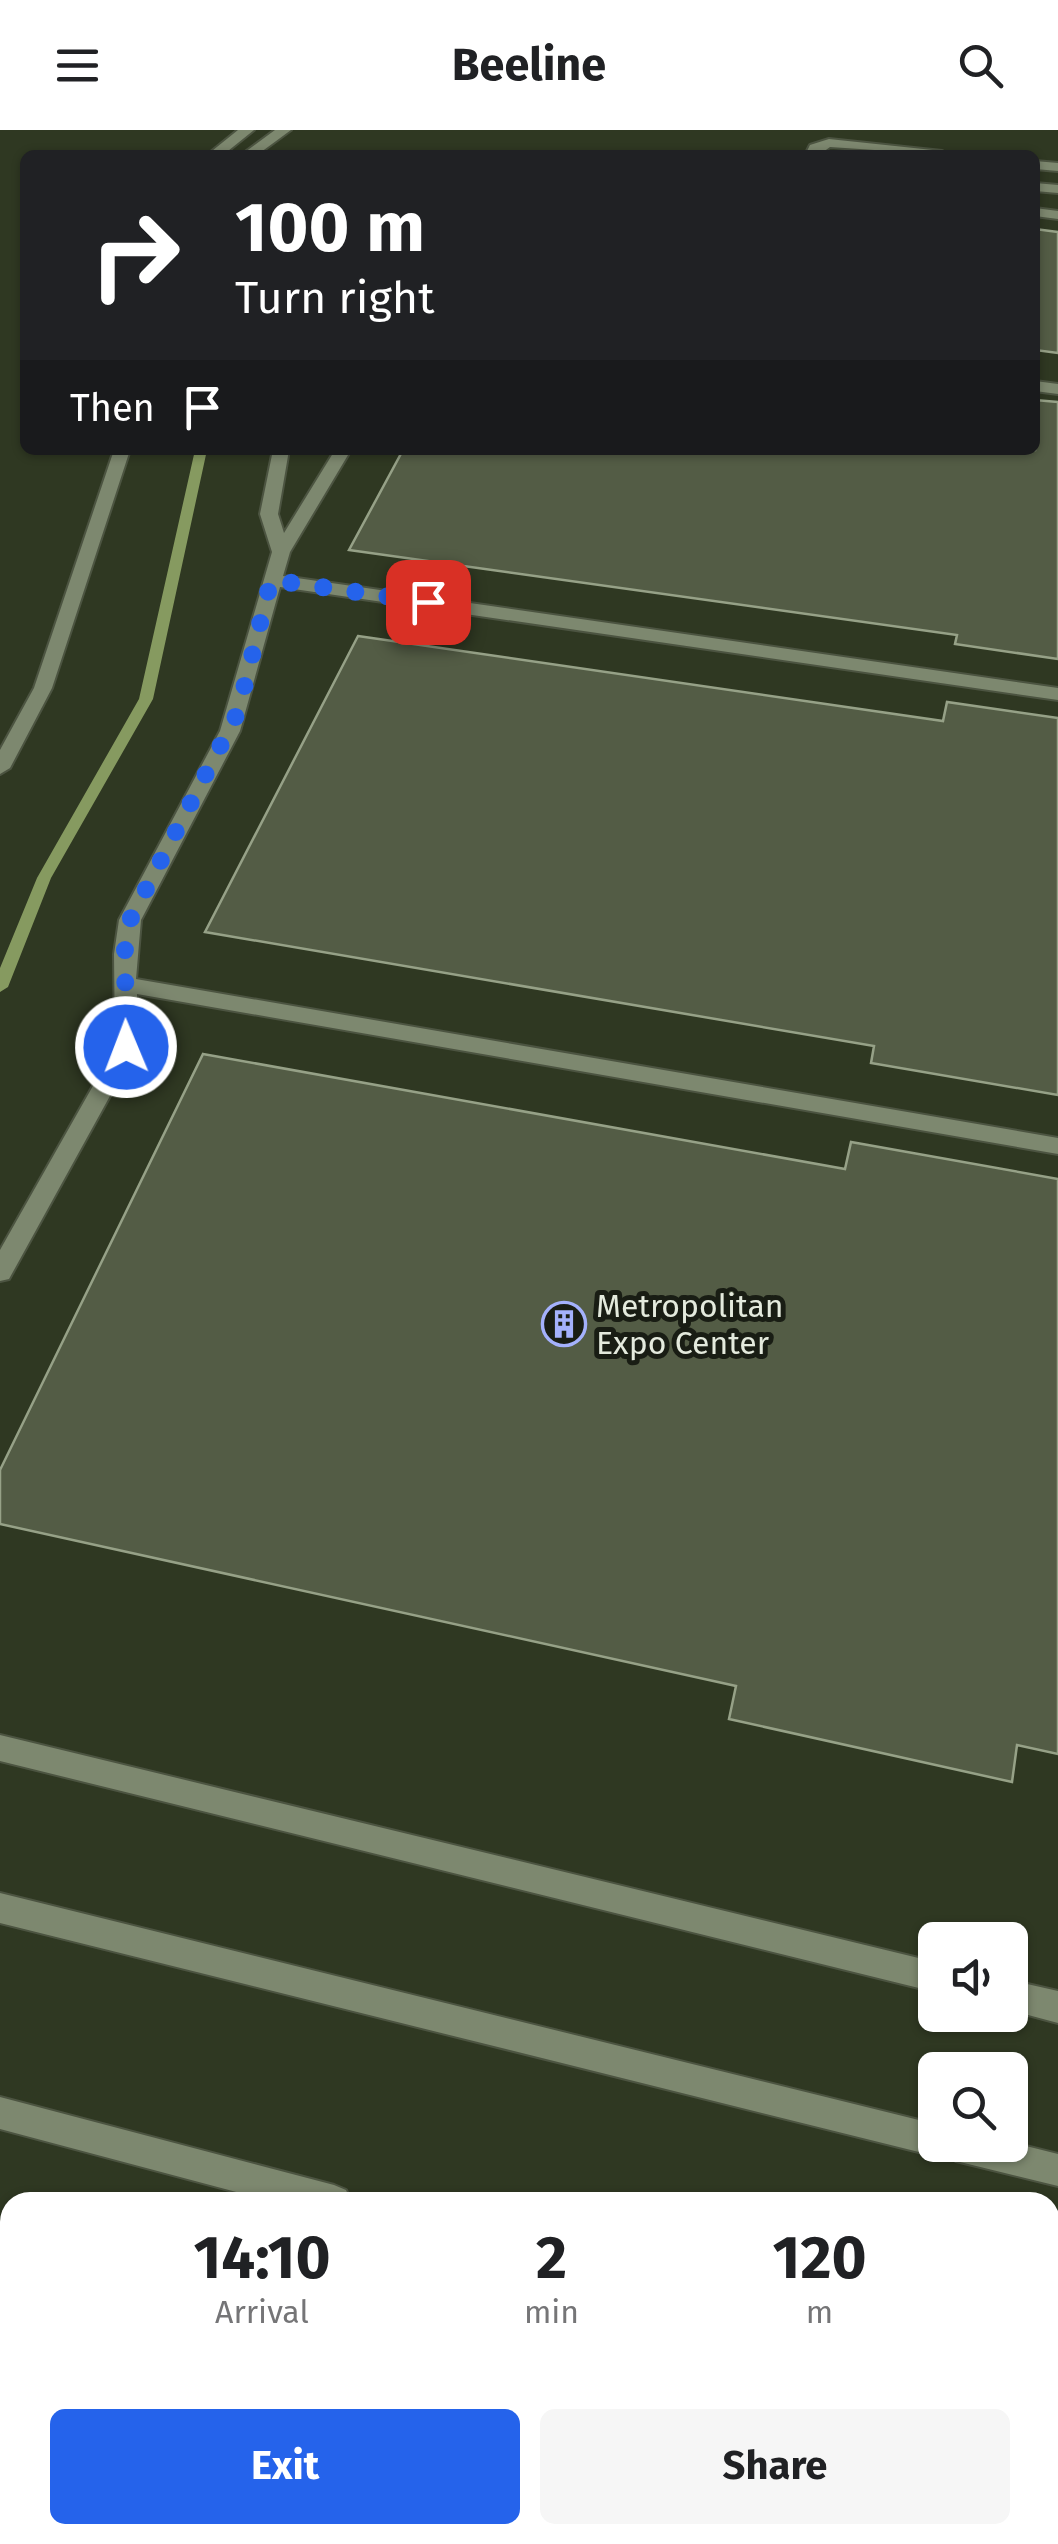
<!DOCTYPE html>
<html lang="en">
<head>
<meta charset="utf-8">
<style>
	:root { --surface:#fff; --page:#f6f6f6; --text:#202124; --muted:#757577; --accent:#2563eb }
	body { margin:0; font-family:"Fira Sans",sans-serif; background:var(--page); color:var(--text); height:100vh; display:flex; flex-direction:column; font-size:38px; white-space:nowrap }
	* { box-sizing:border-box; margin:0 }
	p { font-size:32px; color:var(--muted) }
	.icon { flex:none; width:55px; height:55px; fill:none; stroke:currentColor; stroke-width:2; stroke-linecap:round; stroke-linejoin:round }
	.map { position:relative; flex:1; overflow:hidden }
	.sheet { position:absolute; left:0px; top:2062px; width:1060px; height:352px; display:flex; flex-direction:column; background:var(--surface); border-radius:30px 30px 0 0; box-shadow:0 2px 8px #0004 }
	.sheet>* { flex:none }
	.hud { position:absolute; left:20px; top:20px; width:1020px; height:305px; border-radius:15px; box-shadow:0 2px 8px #0004; background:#202124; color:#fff; overflow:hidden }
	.controls { position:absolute; left:918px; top:1792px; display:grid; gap:20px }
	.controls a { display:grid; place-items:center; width:110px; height:110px; border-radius:15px; background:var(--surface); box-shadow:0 2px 8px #0004; font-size:50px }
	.pin { position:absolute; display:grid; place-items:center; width:85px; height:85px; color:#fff; margin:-42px; border-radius:20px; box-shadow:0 5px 15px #0006 }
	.me { position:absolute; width:110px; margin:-55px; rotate:359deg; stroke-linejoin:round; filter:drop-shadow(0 0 8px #0008) }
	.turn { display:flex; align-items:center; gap:35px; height:210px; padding:0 50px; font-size:45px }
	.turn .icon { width:130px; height:130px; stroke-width:2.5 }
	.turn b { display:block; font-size:70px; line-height:85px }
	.then { display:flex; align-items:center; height:95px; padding:0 50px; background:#0003; gap:20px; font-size:38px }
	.eta { display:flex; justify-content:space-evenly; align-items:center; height:170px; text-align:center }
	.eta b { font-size:60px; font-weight:700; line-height:70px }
	.primary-button { display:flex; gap:20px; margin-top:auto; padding:20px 50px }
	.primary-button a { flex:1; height:115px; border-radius:15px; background:var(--accent); color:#fff; font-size:40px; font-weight:700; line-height:115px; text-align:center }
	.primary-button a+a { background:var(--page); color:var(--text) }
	header { display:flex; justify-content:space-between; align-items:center; height:130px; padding:0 50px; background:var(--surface); font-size:45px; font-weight:700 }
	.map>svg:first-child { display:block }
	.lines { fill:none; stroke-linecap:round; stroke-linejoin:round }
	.stream { fill:#869a60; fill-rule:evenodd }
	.building { fill:#535c45; stroke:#96a187; stroke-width:2.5 }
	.minor-casing { stroke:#4c5441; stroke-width:4 }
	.minor { fill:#7d886f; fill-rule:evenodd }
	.route { stroke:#2563eb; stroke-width:18; stroke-dasharray:0 32.4 }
	.labels { text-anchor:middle; stroke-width:10; stroke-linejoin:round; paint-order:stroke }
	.poi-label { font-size:32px; fill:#e4eadd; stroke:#191d14; text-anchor:start }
</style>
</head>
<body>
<header><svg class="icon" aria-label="menu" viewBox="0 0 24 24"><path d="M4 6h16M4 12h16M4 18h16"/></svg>Beeline<svg class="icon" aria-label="search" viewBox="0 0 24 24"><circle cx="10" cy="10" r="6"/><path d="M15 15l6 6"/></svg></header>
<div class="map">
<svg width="1058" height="2414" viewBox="0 0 1058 2414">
	<rect width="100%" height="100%" fill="#2f3822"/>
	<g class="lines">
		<!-- stream -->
		<path class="stream" d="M195,320H207L153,569L51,748L8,857L0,862V838L37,748L139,569Z"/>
	</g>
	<!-- building -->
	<path class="building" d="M1035,99L1058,102V223L1035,220Z
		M1035,270L1058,272V529L955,514L957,505L349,420L403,320H1035Z
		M358,506L943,591L947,572L1058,588V965L871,933L874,916L205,802Z
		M203,924L845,1039L851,1012L1058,1049V1624L1017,1615L1012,1652L729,1589L736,1556L0,1394V1340Z"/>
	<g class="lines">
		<defs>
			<path id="minor" d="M238,0H254L223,25H207Z
				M275,0H291L257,25H241Z
				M829,9L942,21L949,25L830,17L819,25H805L810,15Z
				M1035,31L1058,33V41L1035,39Z
				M1035,53L1058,55V63L1035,61Z
				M1035,78L1058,81V89L1035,86Z
				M1035,251L1058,254V264L1035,261Z
				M114,320H130L52,558L10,638L0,644V620L34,558Z
				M273,320H289L278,384L284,403L335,320H351L290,422L283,446L1058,558V570L280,457L240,601L141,790L136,849L1058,1008V1024L137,864V917L9,1149L0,1151V1120L115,917L114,824L119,790L220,601L272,422L260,384Z
				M0,1605L935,1832V1862L0,1631Z
				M0,1763L935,1994V2015H1010V2012L1058,2024V2056L956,2031L943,2023L935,2026L0,1793Z
				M1010,1850L1058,1861V1893L1010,1880Z
				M0,1967L334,2055L346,2060L351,2072H274L0,1999Z
				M1058,2123V2159L1050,2162V2126Z
				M687,2405H738L734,2414H684Z
				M841,2405H888L891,2414H845Z
				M966,2405H1002L1000,2414H964Z"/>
		</defs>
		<!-- minor casing -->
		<use href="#minor" class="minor-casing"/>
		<!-- minor -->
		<use href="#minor" class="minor"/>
	</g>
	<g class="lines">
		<!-- route -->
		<path class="route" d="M126,917C132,869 117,839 130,790L238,582L271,450L428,472"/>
	</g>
	<!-- icons -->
	<defs>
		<symbol id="building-ring" viewBox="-11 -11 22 22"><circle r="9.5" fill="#191d14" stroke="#a4b1fc" stroke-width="1.5"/><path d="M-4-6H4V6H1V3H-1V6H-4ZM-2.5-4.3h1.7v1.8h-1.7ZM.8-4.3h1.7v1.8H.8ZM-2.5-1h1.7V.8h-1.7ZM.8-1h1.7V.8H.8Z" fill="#a4b1fc"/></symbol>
	</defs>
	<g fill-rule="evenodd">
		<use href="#building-ring" x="539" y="1169" width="50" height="50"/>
	</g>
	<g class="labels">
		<!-- poi labels -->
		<g class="poi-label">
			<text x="596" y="1187">Metropolitan<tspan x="596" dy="37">Expo Center</tspan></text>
		</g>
	</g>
</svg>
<div class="controls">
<a><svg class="icon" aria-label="sound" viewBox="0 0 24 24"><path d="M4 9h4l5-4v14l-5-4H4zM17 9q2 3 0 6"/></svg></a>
<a><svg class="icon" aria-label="search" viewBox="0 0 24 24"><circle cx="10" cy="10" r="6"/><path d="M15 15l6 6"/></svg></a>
</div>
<div class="pin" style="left:428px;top:472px;background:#d93025"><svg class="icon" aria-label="arrive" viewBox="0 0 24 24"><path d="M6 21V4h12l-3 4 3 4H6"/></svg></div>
<svg class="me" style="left:126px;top:917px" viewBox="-20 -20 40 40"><circle r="17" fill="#2563eb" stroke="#fff" stroke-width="3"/><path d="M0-11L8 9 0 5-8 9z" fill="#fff"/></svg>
<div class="hud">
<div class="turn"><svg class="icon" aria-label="right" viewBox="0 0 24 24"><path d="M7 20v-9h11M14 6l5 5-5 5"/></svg><div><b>100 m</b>Turn right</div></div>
<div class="then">Then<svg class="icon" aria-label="arrive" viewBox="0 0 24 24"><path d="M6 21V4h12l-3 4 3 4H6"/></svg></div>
</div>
<section class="sheet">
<div class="eta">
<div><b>14:10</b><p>Arrival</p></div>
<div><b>2</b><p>min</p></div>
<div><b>120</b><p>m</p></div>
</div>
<div class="primary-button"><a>Exit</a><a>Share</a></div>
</section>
</div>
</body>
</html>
